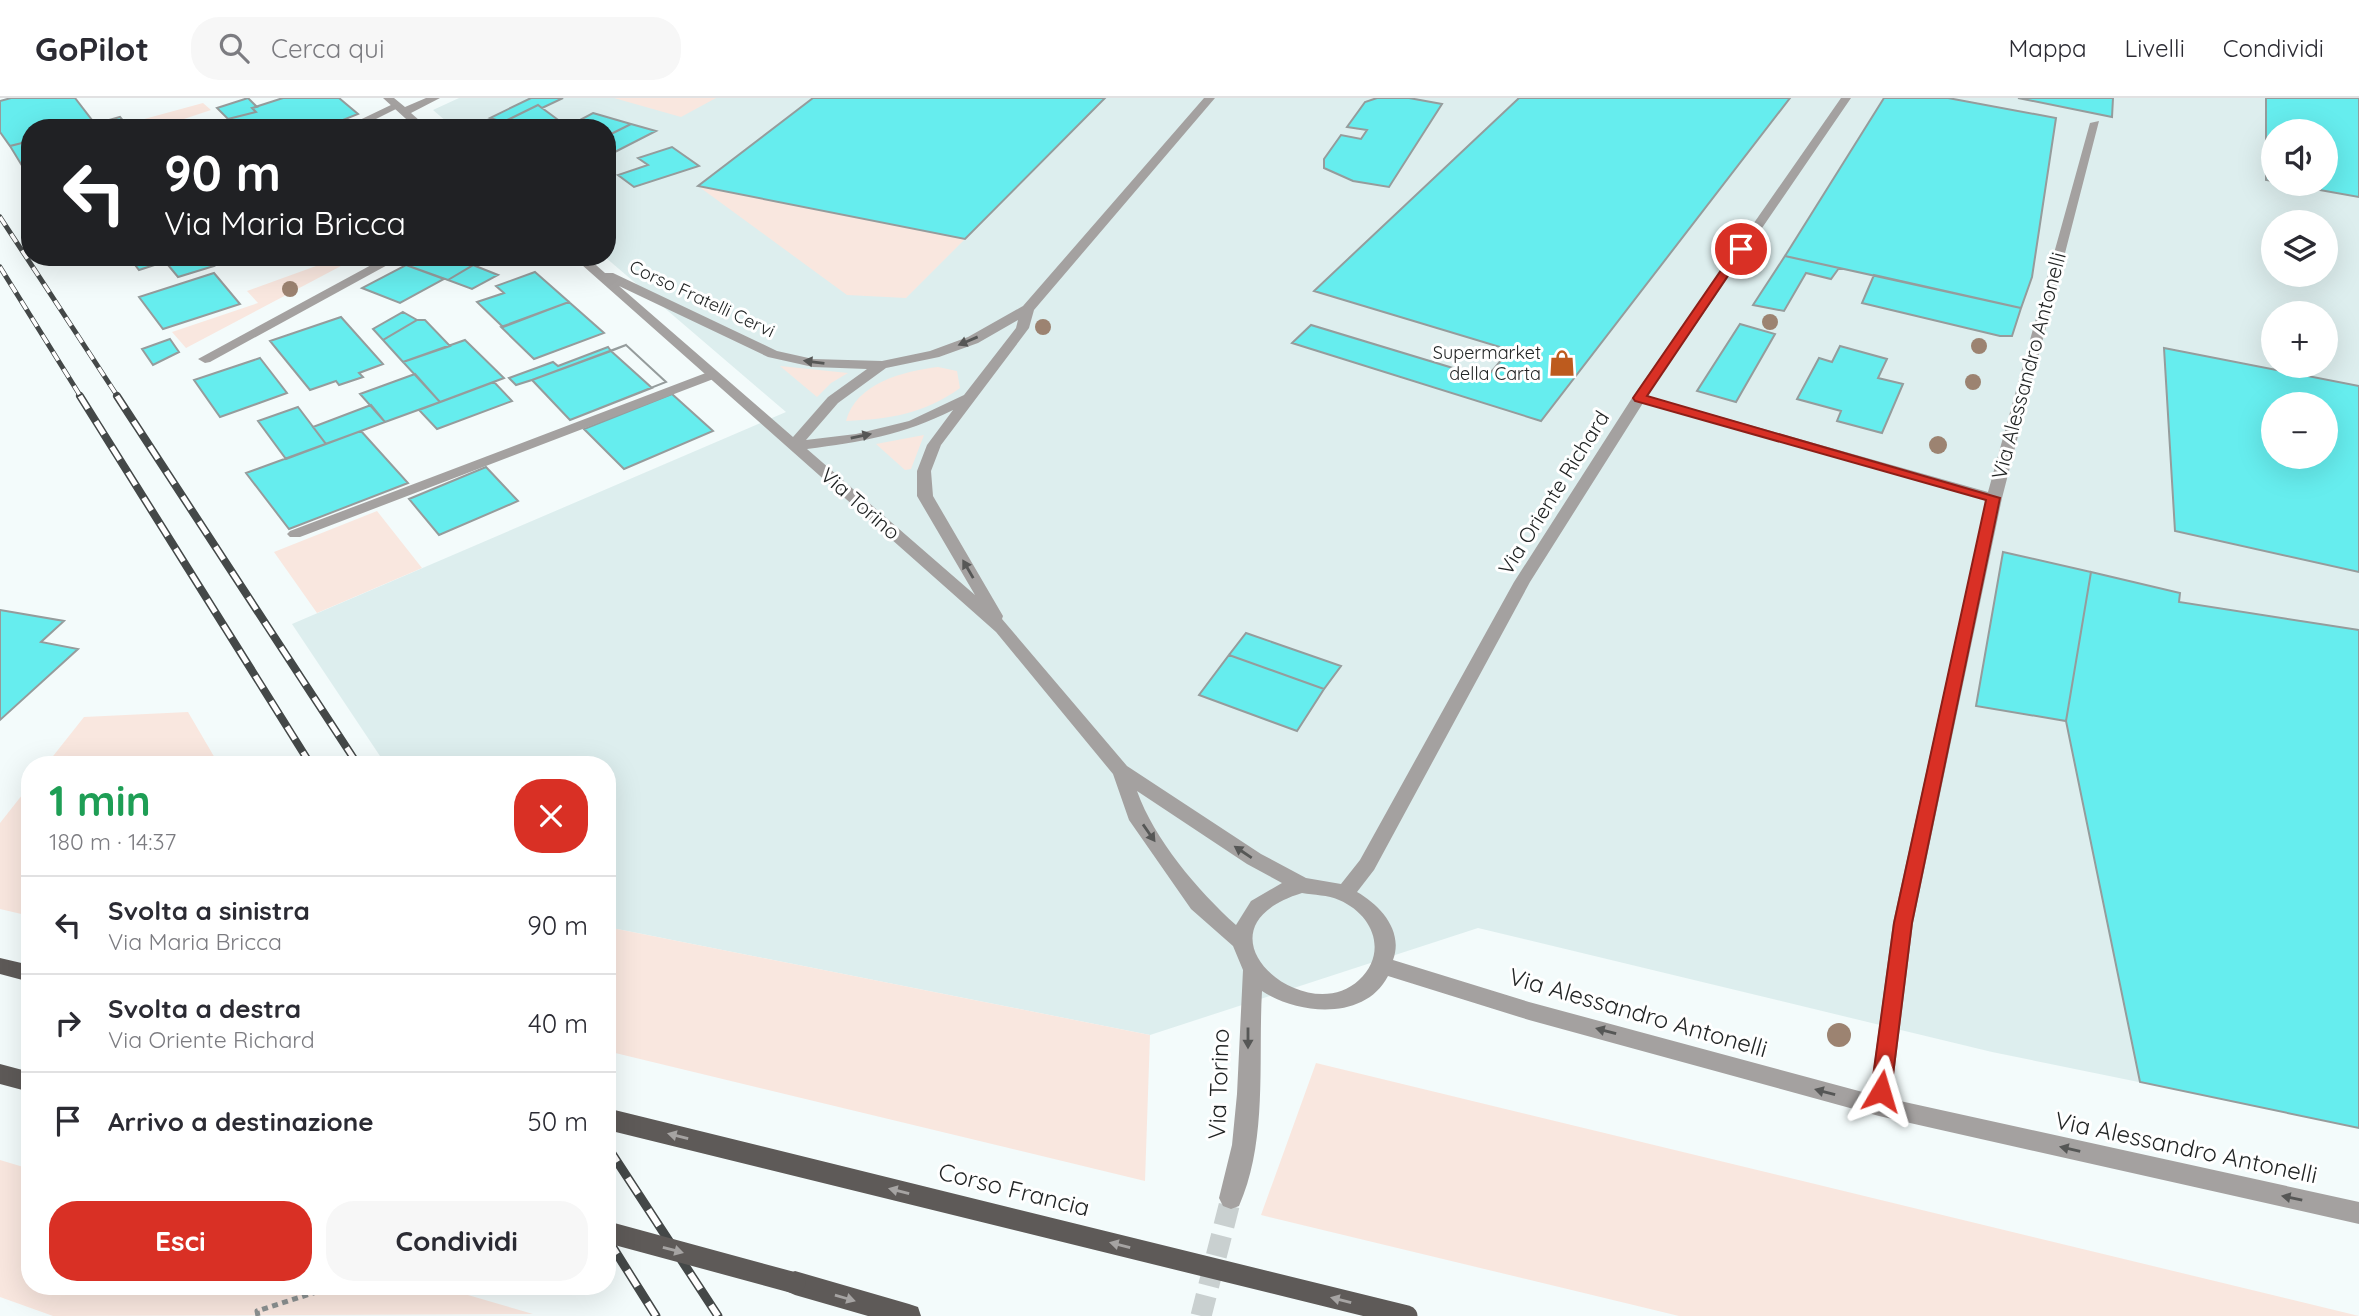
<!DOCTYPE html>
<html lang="it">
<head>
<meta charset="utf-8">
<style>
	:root { --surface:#fff; --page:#f7f7f7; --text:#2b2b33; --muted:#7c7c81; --line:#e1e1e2; --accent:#d93025 }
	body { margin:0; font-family:Quicksand,sans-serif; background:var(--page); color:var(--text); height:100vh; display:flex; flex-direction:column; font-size:26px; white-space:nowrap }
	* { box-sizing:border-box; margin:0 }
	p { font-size:23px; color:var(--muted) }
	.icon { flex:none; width:38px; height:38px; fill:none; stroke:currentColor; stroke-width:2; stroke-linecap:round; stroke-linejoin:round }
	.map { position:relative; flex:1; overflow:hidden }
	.panel { position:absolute; left:21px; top:658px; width:595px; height:539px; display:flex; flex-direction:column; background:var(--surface); border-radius:28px; box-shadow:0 7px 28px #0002 }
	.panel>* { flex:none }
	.banner { position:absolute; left:21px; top:21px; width:595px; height:147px; border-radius:28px; box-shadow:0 7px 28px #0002; background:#202124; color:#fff; overflow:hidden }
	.controls { position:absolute; left:2261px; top:21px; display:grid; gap:14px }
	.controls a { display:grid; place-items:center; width:77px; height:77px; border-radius:50%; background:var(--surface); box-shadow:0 7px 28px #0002; font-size:35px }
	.pin { position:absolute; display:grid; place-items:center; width:60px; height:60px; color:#fff; margin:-30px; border:4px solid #fff; border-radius:50%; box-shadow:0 2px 7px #0007 }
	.me { position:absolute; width:77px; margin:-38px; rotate:7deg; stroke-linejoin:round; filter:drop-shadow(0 0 5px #0008) }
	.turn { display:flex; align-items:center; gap:24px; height:147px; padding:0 28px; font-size:32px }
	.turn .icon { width:91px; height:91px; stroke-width:2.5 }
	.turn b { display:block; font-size:49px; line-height:60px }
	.round { display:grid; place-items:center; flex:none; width:74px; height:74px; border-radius:28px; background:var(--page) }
	.headline { display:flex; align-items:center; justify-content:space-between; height:119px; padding:0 28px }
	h1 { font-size:42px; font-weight:800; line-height:52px; color:#1e9e55 }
	.cta { display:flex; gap:14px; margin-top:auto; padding:14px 28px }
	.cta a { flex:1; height:80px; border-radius:28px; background:var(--accent); color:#fff; font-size:28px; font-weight:800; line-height:80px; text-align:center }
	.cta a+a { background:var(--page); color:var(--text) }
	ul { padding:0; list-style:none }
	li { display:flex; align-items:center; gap:21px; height:98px; padding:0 28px; border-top:2px solid var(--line) }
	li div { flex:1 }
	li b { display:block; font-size:26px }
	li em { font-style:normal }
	header { display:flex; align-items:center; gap:42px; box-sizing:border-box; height:98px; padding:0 35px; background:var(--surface); border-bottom:2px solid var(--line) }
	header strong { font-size:33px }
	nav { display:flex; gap:38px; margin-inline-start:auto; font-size:24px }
	.search { width:490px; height:63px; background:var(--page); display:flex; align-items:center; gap:18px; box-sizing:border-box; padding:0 24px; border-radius:28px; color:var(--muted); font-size:26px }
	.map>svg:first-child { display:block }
	.built { fill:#dee; fill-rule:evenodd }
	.green { fill:#f9e7df }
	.building { fill:#66edee; stroke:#959c9c; stroke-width:2; fill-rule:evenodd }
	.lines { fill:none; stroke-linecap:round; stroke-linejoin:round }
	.street-tunnel { stroke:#c9d0d0; stroke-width:21; stroke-dasharray:21 10; stroke-linecap:butt }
	.path { stroke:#8b9191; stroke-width:5; stroke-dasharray:6 4.5; stroke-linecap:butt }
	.lane { fill:#a4a1a0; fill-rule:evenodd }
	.street { fill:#a4a1a0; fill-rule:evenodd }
	.primary { fill:#5e5a58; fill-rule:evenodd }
	.rail-far2-casing { stroke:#444848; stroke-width:5 }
	.rail-far1-casing { stroke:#444848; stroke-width:8 }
	.rail-casing { stroke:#444848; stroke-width:9 }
	.rail-far2 { stroke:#fff; stroke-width:3.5; stroke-dasharray:10; stroke-linecap:butt }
	.rail-far1 { stroke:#fff; stroke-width:5; stroke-dasharray:15; stroke-linecap:butt }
	.rail { stroke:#fff; stroke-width:6; stroke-dasharray:19; stroke-linecap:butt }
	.primary-bridge { stroke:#5e5a58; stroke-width:21 }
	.tree { fill:#9c8371 }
	.oneway { fill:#565756 }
	.oneway2 { fill:#a6a4a3 }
	.route { fill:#d93025; stroke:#8d1f18; stroke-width:2 }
	.labels { text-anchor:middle; stroke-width:6; stroke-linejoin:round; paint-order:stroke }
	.far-street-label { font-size:18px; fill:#222525; stroke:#fff }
	.far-poi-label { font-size:18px; fill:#222525; stroke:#fff; text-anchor:end }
	.street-label { font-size:21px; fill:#222525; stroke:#fff }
	.near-street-label { font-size:24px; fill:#222525; stroke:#fff }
</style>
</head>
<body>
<header>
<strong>GoPilot</strong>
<div class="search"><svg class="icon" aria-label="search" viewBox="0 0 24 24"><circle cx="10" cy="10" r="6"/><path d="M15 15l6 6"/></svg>Cerca qui</div>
<nav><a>Mappa</a><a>Livelli</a><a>Condividi</a></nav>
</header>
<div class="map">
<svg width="2359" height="1218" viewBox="0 0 2359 1218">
	<rect width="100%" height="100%" fill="#f3fbfb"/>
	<!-- built -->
	<path class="built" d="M459,0H2359V1029L1992,954L1478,830L1150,937L607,829V667H386L292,526L786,314L605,159L607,30H454L433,12ZM2273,33H2326V86H2273ZM2273,124H2326V177H2273ZM2273,215H2326V268H2273ZM2273,306H2326V359H2273Z"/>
	<!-- green -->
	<path class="green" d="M614,0H716L681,19Z
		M203,5L211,12L157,30H129L126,26Z
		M698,88L965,141L906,200L847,197Z
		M341,159H358L186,250L172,234L258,205L247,193Z
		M780,268L848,275L831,285L817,299Z
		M938,269L957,273L960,290C924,316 890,321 846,323C856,285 904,273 938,269Z
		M924,337L911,371L905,372L876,346Z
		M377,413L422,470L317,515L274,454Z
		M188,614L219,667H46L84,619Z
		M30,687V818L0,811V725Z
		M607,829L1150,937L1145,1083L607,953Z
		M1316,965L2359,1218H1679L1261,1117Z
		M0,1062L30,1071V1188H437L533,1216L53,1218L0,1199Z"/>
	<!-- building -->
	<path class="building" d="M11,0H75L95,26L80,30H30V43L10,48L0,34V3Z
		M248,0L257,9L252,10L256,14L228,21L217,10Z
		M283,0H339L358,16L323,30H236L228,21L256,14L252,10Z
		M531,0H563L542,10L538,7L503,24L490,20Z
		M813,0H1105L965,141L698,88Z
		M1377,0H1409L1442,6L1389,89L1353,83L1324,70V61L1341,37L1361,41L1367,32L1347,29L1365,4Z
		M1519,0H1790L1541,323L1292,245L1311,227L1486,280L1510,252L1314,193Z
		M1884,0H1948L2056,20L2032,179L2021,210L1785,158Z
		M2018,0H2113L2112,19Z
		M2266,0H2359V99L2286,86H2326V33H2273V83L2266,82Z
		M538,7L561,24L549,30H492Z
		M593,15L631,26L607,38V30H565Z
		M120,19L129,30H80L95,26Z
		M631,26L656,33L607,58V38Z
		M30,43V70L24,71L10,48Z
		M672,49L699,68L634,89L618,77L648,67L638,60Z
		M1785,158L1839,170L1831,181L1806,175L1784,213L1753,207Z
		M129,159H179L139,172Z
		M194,159H206L214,168L178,179L168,167Z
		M420,159H487L448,182L406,167Z
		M406,167L444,181L400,205L362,190Z
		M473,167L498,177L472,191L448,182Z
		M535,174L569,204L503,229L477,204L504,195L496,188Z
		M214,175L240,206L163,231L139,199Z
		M1874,177L2021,210L2012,238H2000L1862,205Z
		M569,204L604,235L534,261L501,229Z
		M403,214L417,222L383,242L373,231Z
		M341,219L383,266L359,275L363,279L339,287L336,283L310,292L270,243Z
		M417,222H425L450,248L403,264L383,242Z
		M1740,226L1775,236L1736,304L1697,293Z
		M170,241L179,254L153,267L142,251Z
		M465,242L504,280L440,304L403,264Z
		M626,247L666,284L570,322L532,282L516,287L509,280L553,264L558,268L608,249L611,253Z
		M626,247L666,284L570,322L532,282Z
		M1840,248L1887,261L1878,280L1903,286L1882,335L1837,323L1841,313L1797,301L1819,260L1832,264Z
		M2164,250L2359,288V474L2175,433ZM2273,306H2326V359H2273Z
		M611,253L652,290L570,322L532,282Z
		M260,260L287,295L220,319L194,282Z
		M415,276L440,304L385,324L360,296Z
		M494,284L512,303L437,331L419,312Z
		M672,296L713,333L624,371L584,331Z
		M371,307L385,324L326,346L313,329Z
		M298,309L326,346L286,361L258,323Z
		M361,333L408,385L289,431L246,375Z
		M486,369L518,403L439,437L409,401Z
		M2003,454L2091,474L2066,623L1976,608Z
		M2091,474L2180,495L2179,504L2359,532V1030L2140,984L2066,623Z
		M0,512L64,523L41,544L78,551L0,622Z
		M1246,535L1341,568L1324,591L1229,557Z
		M1229,557L1324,591L1297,633L1199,597Z"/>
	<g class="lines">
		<!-- street-tunnel -->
		<path class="street-tunnel" d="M1201,1218L1231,1100"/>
		<!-- path -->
		<path class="path" d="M258,1218L257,1213L335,1188"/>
		<!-- lane -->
		<path class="lane" d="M393,6L402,8L358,30H343Z
			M386,159H402L210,264L205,265L198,261Z
			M711,273L716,274V280L300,439H290L287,436L290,433Z"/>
		<!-- street -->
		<path class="street" d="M383,0H394L405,9L426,0H440L411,15L428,30H416Z
			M1204,0H1215L1034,212L1029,230L941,347L931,373L933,398L1003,518L1002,521L1127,668L1261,756L1306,780L1341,786L1360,762L1514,484L1632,300L1841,0H1851L1647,298L1988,394L2090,25L2099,23L2002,400L1913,825L1891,1001L2359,1104V1126L1879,1018L1529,922L1388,878C1365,923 1298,917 1262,893C1258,962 1268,1043 1239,1108L1231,1111L1223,1108L1219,1100L1232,1047L1237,996L1243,872L1233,848L1191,811L1129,722L1113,676L996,534L573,159H587L605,175H613L777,253L813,261L882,263L930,253L968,239L1023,208ZM619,188L768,259L813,269L867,271L828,299L793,339ZM1018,222L1016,230L964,297L909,323L856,336L806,342L838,305L886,270L939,259L978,245ZM1643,305L1986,402L1893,825L1870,996L1529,904L1393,862C1404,833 1380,807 1357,794L1374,772L1530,484ZM953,312L927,347L917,373V398L975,497L807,351C861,344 903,337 953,312ZM1137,693L1247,766L1282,785L1251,803L1236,827C1198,793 1154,741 1137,693ZM1302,795C1314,797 1328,797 1339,802C1374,817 1388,855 1359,882C1305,933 1185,831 1302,795Z"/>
		<!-- primary -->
		<path class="primary" d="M0,860L30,867V884L0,876Z
			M0,966L30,974V994L0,986Z
			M795,1173L909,1206L918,1209L921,1218H868L795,1197L786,1193L783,1185L786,1177Z"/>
		<defs>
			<path id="rail-far2" d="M0,119L118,299
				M0,169L81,299"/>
			<path id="rail-far1" d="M80,298L311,667
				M117,298L358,667"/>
			<path id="rail" d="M607,1048L718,1218
				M607,1140L656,1218"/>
		</defs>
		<!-- rail-far2 casing -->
		<use href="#rail-far2" class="rail-far2-casing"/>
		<!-- rail-far1 casing -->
		<use href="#rail-far1" class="rail-far1-casing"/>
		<!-- rail casing -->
		<use href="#rail" class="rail-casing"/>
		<!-- rail-far2 -->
		<use href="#rail-far2" class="rail-far2"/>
		<!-- rail-far1 -->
		<use href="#rail-far1" class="rail-far1"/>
		<!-- rail -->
		<use href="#rail" class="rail"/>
		<!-- primary-bridge -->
		<path class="primary-bridge" d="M607,1021L1407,1218
			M607,1134L795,1185"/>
	</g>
	<!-- trees -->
	<g class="tree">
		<circle cx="290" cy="191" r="8"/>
		<circle cx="1770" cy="224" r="8"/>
		<circle cx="1043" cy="229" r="8"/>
		<circle cx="1979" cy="248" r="8"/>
		<circle cx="1973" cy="284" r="8"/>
		<circle cx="1938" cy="347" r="9"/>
		<circle cx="1839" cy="937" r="12"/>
	</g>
	<!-- one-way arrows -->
	<defs><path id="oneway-solid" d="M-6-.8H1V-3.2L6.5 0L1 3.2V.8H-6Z" transform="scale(1.75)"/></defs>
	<g class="oneway">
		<use href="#oneway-solid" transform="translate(968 243) rotate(157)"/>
		<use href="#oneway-solid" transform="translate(814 264) rotate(-173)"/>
		<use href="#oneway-solid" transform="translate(861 338) rotate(-12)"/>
		<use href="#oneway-solid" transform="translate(968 471) rotate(-120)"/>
		<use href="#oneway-solid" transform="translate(1149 735) rotate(55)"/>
		<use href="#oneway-solid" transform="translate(1243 754) rotate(-146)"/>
		<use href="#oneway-solid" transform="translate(1606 933) rotate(-165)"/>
		<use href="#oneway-solid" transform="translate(1248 940) rotate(90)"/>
		<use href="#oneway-solid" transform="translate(1825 994) rotate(-165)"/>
		<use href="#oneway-solid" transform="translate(2070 1051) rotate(-167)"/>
		<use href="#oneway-solid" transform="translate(2292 1100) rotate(-168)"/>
	</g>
	<g class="oneway2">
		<use href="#oneway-solid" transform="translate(678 1038) rotate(-166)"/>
		<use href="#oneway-solid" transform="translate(899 1093) rotate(-166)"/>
		<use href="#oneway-solid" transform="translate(1120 1147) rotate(-166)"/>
		<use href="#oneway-solid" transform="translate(673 1152) rotate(15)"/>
		<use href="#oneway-solid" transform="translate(845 1200) rotate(16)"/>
		<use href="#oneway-solid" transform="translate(1341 1202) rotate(-166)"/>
	</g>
	<!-- route -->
	<path class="route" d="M1741,148L1746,151L1647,298L2000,400L1912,825L1891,993L1888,999L1881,1002L1874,999L1871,993L1894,825L1986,402L1635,303L1633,300L1737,149Z"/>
	<!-- icons -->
	<defs>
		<symbol id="shop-bare" viewBox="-9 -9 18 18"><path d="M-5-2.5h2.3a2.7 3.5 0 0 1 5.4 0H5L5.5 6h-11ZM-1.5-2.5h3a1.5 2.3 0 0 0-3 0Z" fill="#bd5b1e" stroke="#fff" stroke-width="2.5" paint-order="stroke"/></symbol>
	</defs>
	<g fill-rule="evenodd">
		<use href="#shop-bare" x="1543" y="246" width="38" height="38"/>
	</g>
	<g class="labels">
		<!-- far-street labels -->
		<g class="far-street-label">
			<text transform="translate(702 201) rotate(25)" y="6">Corso Fratelli Cervi</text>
		</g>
		<!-- far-poi labels -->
		<g class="far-poi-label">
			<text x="1541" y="261">Supermarket<tspan x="1541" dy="21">della Carta</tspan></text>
		</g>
		<!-- street labels -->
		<g class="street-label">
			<text transform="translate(2029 268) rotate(-75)" y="7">Via Alessandro Antonelli</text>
			<text transform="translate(1554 395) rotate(-58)" y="7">Via Oriente Richard</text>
			<text transform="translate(860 406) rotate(41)" y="7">Via Torino</text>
		</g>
		<!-- near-street labels -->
		<g class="near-street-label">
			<text transform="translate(1638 915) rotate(16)" y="8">Via Alessandro Antonelli</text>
			<text transform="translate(1219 986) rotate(-88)" y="8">Via Torino</text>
			<text transform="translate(2186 1050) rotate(12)" y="8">Via Alessandro Antonelli</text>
			<text transform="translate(1014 1092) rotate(14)" y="8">Corso Francia</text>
		</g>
	</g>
</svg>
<div class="controls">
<a><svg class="icon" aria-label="sound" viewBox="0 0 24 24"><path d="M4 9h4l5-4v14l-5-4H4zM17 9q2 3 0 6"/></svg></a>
<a><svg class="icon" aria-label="layers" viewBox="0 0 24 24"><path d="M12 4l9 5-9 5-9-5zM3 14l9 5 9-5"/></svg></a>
<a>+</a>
<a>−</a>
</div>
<div class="pin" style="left:1741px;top:151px;background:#d93025"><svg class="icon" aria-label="arrive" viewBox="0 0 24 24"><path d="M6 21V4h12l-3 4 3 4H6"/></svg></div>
<svg class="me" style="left:1881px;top:993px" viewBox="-20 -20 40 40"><path d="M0-17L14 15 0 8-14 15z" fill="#d93025" stroke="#fff" stroke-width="4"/></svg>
<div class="banner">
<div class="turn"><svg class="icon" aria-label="left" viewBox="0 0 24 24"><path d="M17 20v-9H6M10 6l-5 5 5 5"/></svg><div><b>90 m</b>Via Maria Bricca</div></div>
</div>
<section class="panel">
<div class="headline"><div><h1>1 min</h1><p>180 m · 14:37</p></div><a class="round" style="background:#d93025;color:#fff"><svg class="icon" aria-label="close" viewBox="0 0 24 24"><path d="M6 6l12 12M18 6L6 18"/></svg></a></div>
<ul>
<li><svg class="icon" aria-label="left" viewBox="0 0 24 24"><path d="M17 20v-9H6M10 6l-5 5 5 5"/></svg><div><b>Svolta a sinistra</b><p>Via Maria Bricca</p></div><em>90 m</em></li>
<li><svg class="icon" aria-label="right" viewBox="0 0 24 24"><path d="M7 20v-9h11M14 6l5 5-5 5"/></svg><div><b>Svolta a destra</b><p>Via Oriente Richard</p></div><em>40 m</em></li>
<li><svg class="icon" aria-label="arrive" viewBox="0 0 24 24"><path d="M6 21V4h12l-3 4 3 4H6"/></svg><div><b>Arrivo a destinazione</b></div><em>50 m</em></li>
</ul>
<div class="cta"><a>Esci</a><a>Condividi</a></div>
</section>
</div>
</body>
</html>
